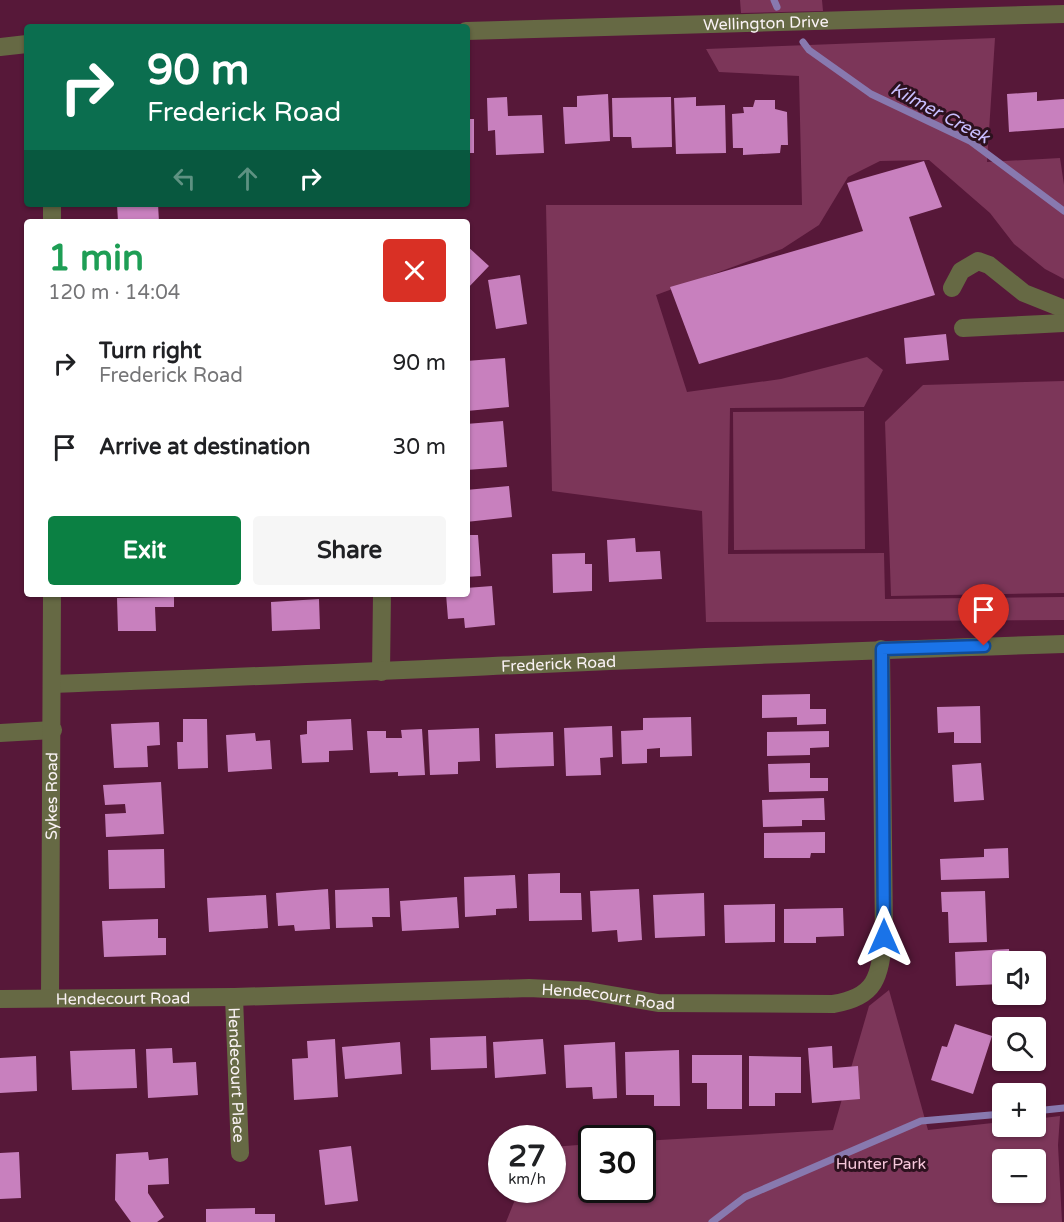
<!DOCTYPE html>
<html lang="en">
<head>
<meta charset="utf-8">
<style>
	:root { --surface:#fff; --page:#f6f6f6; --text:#202124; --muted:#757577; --accent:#0b8043 }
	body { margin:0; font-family:"Varela Round",sans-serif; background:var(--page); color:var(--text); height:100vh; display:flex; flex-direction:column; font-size:22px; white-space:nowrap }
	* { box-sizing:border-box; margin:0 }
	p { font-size:20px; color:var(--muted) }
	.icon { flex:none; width:33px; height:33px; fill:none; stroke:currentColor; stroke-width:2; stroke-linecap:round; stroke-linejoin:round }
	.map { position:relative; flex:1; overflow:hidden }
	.drawer { position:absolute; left:24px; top:219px; width:446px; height:378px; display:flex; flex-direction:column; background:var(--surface); border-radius:6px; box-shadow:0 2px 4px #0004 }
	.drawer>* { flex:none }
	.guide { position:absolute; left:24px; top:24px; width:446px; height:183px; border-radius:6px; box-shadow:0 2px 4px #0004; background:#0b6e4f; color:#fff; overflow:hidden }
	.buttons { position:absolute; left:992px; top:951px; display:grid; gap:12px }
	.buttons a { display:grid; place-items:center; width:54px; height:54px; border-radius:6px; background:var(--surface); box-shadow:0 2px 4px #0004; font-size:30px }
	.speed { position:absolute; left:488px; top:1125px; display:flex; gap:12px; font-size:30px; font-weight:700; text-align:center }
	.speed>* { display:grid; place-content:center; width:78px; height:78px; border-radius:50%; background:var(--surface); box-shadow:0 2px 4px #0004; line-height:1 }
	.speed small { font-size:15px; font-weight:400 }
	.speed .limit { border:3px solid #111; border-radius:9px; background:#fff; color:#111 }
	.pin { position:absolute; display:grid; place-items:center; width:51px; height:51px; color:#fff; margin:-62px -26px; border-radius:50% 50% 50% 0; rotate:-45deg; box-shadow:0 0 6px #0007 }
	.pin .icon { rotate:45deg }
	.me { position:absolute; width:66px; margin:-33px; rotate:0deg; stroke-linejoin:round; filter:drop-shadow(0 0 4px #0008) }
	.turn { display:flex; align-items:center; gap:21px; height:126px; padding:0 24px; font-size:27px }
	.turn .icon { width:78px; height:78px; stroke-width:2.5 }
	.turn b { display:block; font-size:42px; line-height:51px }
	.lanes { display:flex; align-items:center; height:57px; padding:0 24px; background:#0003; justify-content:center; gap:30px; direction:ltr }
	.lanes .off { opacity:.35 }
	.round { display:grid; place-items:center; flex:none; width:63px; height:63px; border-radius:6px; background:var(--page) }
	.head { display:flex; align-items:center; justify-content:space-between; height:102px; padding:0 24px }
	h1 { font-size:36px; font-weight:800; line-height:45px; color:#1e9e55 }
	.cta { display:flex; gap:12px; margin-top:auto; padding:12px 24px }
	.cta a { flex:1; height:69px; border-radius:6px; background:var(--accent); color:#fff; font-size:24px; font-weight:800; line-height:69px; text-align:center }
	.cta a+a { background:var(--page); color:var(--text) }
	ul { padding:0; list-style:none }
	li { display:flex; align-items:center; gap:18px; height:84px; padding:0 24px }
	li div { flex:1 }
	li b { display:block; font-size:22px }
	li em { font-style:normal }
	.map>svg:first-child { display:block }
	.green { fill:#7c3659; fill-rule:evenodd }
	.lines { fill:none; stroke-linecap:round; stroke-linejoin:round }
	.stream { stroke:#8879af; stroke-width:7 }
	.building { fill:#c880be }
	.minor { stroke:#666944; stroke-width:18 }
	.route-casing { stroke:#114b97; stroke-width:15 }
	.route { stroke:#1a73e8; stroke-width:10 }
	.labels { text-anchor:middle; stroke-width:6; stroke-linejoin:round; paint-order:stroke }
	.street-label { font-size:16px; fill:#faf2f5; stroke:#2c111e }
	.park-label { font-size:16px; fill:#f6c6da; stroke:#2c111e }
	.water-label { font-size:18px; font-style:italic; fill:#c8beff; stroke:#2c111e }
</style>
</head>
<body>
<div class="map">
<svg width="1064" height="1222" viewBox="0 0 1064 1222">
	<rect width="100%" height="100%" fill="#571839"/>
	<!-- green -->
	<path class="green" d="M740,0H822L823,11L741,13Z
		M995,38L987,162L1060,158L1064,185V279L1045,269L1014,244L990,213L929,160L880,161L848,177L819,225L782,249L656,295L687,392L781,379L867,357L883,370L864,407L730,408L728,554L884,553L885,599L1064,597V620L706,622L702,511L552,491L546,205H802L799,76L719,72L706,49Z
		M1064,381V593L891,596L885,422L923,385Z
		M864,411L865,549L734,550L733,412Z
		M889,990L928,1130L1002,1122V1126H1035V1119L1060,1116L1058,1145L1062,1222H506L519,1190H552V1147L591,1144V1190H642V1141L833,1130L869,1006ZM1002,1160H1035V1192H1002Z"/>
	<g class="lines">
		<!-- stream -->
		<path class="stream" d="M774,0L777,7
			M803,42L809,50L871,94L970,141L1064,211
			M1035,1111L1064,1108
			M712,1222L745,1197L921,1121L1002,1114"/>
	</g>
	<!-- building -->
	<path class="building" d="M1037,92V101L1064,99V128L1009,132L1007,94Z
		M608,94L610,141L565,144L563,107H577V96Z
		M507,97L508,116L542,115L544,153L496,155L495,130L488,131L487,98Z
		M671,97L672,147L632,148L631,137H613L612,98Z
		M696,97V106L725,105L726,153L676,154L674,98Z
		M755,100H775V109L787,112L788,145H781L780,153L743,155V148H733L732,114L744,113L743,107H753Z
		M466,119H474V153H466Z
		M924,161L942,207L909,217L935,295L699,364L670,287L863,231L847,183Z
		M117,204H158L159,222H118Z
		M466,245L489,266L466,290Z
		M520,275L527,324L496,329L488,280Z
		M946,334L949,360L906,364L904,338Z
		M505,358L509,407L467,411L466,361Z
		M503,421L507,467L466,470V424Z
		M509,486L512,517L466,522V490Z
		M466,535H478L481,576L466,577Z
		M635,538L636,552L660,551L662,579L609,582L607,540Z
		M585,553V564H592V591L553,593L552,554Z
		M492,586L495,625L465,628L464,618L448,619L446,594H466V588Z
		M174,597V607H155L156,631H118L117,598Z
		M319,599L320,629L272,631L271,602Z
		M810,694V709H826V724L797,725V717L762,718V695Z
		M980,706L981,743H954V732L938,733L937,707Z
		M691,717L692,756L660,757V748L647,749V763L622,764L621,731L643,730V718Z
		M183,719H207L208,768L178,769L177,742H183Z
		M351,719L353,750L329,751V762L302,763L300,735L307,734V721Z
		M159,722L160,745L147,746L148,767L114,768L111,724Z
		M612,726L613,757L600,758L601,775L566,776L564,728Z
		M479,728L480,761L458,762V774L430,775L428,730Z
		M422,729L425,775L398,776V772L370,773L367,731H386V738H402L401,730Z
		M829,731V747L810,748V755L767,756V732Z
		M553,732L554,766L496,768L495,734Z
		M255,733L256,741L270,740L272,769L228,772L226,735Z
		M810,763V778H828V791L769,792L768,764Z
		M981,763L984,800L954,802L952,765Z
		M161,782L164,834L106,837L105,814L126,813L125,804L105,805L103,785Z
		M824,798L825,820H802V826L763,827L762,800Z
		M825,832V853H811L810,858H764V833Z
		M1008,848L1009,878L941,880L940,859L984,857V849Z
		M164,849L165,888L109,889L108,850Z
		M560,873V893H581L582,920L529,921L528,874Z
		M515,875L517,908L496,909V915L465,917L464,877Z
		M389,888L390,917H372L373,927L336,928L335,890Z
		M328,889L330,929L295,931L294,925L278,926L276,893Z
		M639,889L642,940L618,942L617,930L592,932L590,891Z
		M985,891L987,942L949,943L948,912H942L941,892Z
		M704,893L705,936L655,938L653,895Z
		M266,895L268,928L209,932L207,898Z
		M457,897L459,928L402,931L400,901Z
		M775,904V942L725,943L724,905Z
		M843,908L844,936L816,937V943H784V909Z
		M158,919V938H166V955L104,957L102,921Z
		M1009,949L1010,962H1002V984L956,986L955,952Z
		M955,1024L992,1036L973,1094L931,1080L942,1046L947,1047Z
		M486,1036L487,1068L431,1070L430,1038Z
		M335,1039L338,1097L294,1100L292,1059L308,1058L307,1041Z
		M543,1039L546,1074L495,1078L493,1042Z
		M400,1042L402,1074L345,1079L342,1047Z
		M615,1042L617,1098L593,1099L592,1087L566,1088L564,1045Z
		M832,1046L833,1068L858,1066L860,1099L812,1103L808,1048Z
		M172,1048L173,1063L196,1062L198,1095L148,1098L146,1049Z
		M135,1049L137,1088L72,1090L70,1051Z
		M679,1050L680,1106H654V1095H626L625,1052Z
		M692,1055H742V1109H707V1083H692Z
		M36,1056L37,1091L0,1093V1058Z
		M749,1056L801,1057V1093H775V1106H749Z
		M351,1146L358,1201L325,1205L319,1150Z
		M19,1152L21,1198L0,1199V1153Z
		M148,1152L149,1160L168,1158L169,1184L148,1185V1193L164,1217L157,1222H131L115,1200L116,1154Z
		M255,1208V1214H275V1222H206V1209Z"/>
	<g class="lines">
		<!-- minor -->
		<g class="minor">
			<path id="s1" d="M466,31L1064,14"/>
			<path d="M0,47L27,44"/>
			<path d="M52,222V204"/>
			<path d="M952,288L961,271L978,261L989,265L1024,293L1064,309"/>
			<path d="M963,328L1064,323"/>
			<path d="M381,672L382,594"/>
			<path id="s2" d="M52,684C389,672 726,654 1064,644"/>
			<path d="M0,733L53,730"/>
			<path id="s3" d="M234,997L240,1153"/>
			<path id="s4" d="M50,998L52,594"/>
			<path id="s5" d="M0,999L234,997L529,988L588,991L658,1003L833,1004C877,997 879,977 884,937L881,649"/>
		</g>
	</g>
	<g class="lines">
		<defs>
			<path id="route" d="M884,937L882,649L984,646"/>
		</defs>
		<!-- route casing -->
		<use href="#route" class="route-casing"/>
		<!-- route -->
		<use href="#route" class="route"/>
	</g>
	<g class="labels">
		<!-- street labels -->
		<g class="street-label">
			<text dy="6" stroke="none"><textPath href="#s1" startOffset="300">Wellington Drive</textPath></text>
			<text dy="6" stroke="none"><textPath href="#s2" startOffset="507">Frederick Road</textPath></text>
			<text dy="6" stroke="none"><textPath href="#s4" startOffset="202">Sykes Road</textPath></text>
			<text dy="6" stroke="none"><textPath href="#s5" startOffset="609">Hendecourt Road</textPath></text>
			<text dy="6" stroke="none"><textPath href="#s5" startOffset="123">Hendecourt Road</textPath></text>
			<text dy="6" stroke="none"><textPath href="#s3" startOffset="78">Hendecourt Place</textPath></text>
		</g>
		<!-- park labels -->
		<g class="park-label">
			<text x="881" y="1169">Hunter Park</text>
		</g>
		<!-- water labels -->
		<g class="water-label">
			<text transform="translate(940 113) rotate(28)" y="6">Kilmer Creek</text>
		</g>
	</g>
</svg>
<div class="buttons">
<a><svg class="icon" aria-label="sound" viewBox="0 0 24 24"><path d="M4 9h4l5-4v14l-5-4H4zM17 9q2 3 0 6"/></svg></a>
<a><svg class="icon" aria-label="search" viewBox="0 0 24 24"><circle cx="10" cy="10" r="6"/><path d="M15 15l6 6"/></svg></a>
<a>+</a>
<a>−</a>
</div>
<div class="speed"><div>27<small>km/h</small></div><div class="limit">30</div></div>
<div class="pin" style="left:984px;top:646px;background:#d93025"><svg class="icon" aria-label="arrive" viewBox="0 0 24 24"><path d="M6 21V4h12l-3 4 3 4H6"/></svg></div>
<svg class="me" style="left:884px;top:937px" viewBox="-20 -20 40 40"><path d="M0-17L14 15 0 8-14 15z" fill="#1a73e8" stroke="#fff" stroke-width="4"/></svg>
<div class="guide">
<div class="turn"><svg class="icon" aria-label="right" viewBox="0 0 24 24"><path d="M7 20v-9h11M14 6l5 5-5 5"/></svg><div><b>90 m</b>Frederick Road</div></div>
<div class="lanes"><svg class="icon off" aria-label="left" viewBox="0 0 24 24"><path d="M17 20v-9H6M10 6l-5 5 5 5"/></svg><svg class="icon off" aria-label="ahead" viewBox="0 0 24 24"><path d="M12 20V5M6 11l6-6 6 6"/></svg><svg class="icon" aria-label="right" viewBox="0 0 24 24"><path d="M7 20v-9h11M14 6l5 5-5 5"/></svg></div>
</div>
<section class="drawer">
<div class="head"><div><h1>1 min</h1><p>120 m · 14:04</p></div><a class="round" style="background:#d93025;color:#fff"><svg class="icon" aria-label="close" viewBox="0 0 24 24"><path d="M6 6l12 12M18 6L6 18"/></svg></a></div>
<ul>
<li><svg class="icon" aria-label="right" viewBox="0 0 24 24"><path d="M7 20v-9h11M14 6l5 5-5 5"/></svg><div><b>Turn right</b><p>Frederick Road</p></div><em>90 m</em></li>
<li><svg class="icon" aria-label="arrive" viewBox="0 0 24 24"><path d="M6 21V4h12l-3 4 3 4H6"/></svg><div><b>Arrive at destination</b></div><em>30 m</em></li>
</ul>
<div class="cta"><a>Exit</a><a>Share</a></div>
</section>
</div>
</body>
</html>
